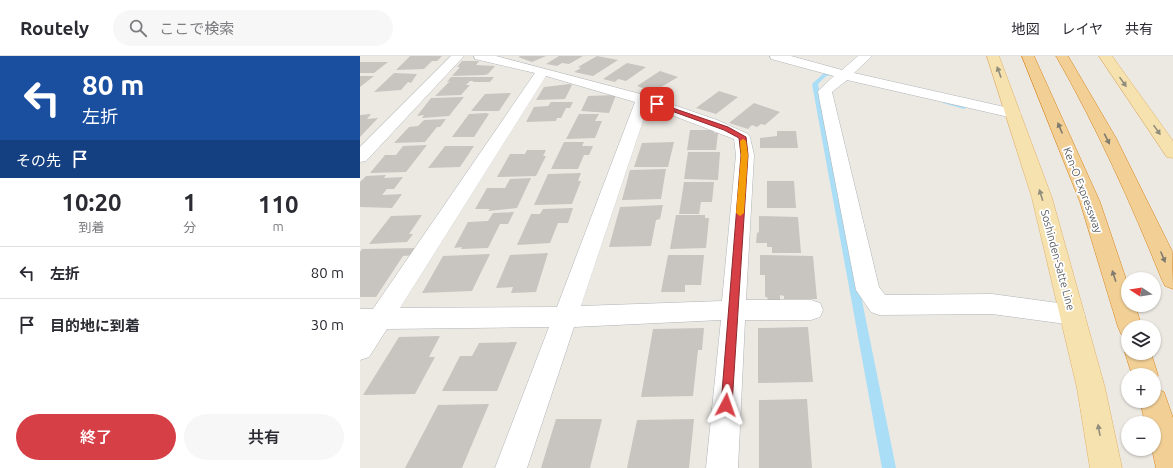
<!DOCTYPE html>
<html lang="ja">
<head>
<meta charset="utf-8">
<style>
	:root { --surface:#fff; --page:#f7f7f7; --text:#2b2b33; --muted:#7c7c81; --line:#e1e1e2; --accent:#d73f46 }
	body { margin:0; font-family:Ubuntu,"Noto Sans JP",sans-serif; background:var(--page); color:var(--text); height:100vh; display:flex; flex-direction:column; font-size:15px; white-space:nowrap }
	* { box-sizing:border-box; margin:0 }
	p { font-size:13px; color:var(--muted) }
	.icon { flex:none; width:22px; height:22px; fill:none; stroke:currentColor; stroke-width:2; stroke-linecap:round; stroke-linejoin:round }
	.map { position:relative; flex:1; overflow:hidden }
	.panel { display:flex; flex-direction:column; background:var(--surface); width:360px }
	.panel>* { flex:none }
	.hud { background:#1a4fa0; color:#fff; overflow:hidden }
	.needle { width:26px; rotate:282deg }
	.controls { position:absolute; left:761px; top:216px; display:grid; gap:8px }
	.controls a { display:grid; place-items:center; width:40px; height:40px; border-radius:50%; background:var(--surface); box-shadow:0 1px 3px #0004; font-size:20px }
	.pin { position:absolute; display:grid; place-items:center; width:34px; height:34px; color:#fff; margin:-17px; border-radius:8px; box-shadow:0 2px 6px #0006 }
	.me { position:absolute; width:44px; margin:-22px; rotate:4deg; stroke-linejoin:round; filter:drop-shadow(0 0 3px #0008) }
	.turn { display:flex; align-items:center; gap:14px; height:84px; padding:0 16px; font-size:18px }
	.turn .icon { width:52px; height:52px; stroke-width:2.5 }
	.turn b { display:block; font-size:28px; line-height:34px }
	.then { display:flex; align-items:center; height:38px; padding:0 16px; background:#0003; gap:8px; font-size:15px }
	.eta { display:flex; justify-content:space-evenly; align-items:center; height:68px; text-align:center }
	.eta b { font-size:24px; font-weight:600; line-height:28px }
	.button { display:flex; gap:8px; margin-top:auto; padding:8px 16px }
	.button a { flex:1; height:46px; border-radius:24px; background:var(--accent); color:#fff; font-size:16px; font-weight:600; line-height:46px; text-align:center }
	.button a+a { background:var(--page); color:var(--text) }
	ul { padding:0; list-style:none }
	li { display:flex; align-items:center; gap:12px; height:52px; padding:0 16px; border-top:1px solid var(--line) }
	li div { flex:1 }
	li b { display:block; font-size:15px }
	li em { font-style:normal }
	header { display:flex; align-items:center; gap:24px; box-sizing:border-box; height:56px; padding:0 20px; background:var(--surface); border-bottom:1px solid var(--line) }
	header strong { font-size:19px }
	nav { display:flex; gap:22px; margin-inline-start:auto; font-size:14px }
	.search { width:280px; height:36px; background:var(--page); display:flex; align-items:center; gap:10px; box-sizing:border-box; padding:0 14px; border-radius:22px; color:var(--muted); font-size:15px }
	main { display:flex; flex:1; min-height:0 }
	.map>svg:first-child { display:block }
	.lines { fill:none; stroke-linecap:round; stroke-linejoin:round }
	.stream { fill:#aadef6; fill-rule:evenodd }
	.building { fill:#c8c4c0 }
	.minor-casing { stroke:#b0b4b7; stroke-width:1 }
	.major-casing { stroke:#e2b066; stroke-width:1 }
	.highway-casing { stroke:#d88418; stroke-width:1 }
	.minor { fill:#fff; fill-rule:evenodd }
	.major { fill:#f6e2ae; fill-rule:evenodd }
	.highway { fill:#f1cf95; fill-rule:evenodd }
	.oneway { fill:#918d7d }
	.oneway2 { fill:#807b6f }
	.route { fill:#d73f46; stroke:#8c292e }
	.slow { fill:#f59e0b }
	.labels { text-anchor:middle; stroke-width:3.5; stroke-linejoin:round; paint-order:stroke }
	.street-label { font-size:11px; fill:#5b5f62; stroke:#fff }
</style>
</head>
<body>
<header>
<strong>Routely</strong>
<div class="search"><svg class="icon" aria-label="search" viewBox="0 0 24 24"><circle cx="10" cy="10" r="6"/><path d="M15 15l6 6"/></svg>ここで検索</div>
<nav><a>地図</a><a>レイヤ</a><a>共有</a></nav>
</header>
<main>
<section class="panel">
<div class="hud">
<div class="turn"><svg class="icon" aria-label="left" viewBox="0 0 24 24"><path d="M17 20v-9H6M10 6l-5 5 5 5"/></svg><div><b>80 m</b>左折</div></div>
<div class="then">その先<svg class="icon" aria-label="arrive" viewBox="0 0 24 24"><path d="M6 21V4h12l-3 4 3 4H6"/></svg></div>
</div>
<div class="eta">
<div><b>10:20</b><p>到着</p></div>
<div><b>1</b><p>分</p></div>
<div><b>110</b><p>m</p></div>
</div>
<ul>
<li><svg class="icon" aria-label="left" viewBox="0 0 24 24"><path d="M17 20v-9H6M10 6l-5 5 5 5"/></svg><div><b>左折</b></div><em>80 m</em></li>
<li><svg class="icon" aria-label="arrive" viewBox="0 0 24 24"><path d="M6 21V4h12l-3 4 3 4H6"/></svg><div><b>目的地に到着</b></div><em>30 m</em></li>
</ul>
<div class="button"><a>終了</a><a>共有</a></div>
</section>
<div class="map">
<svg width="813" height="412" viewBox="0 0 813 412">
	<rect width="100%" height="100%" fill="#ece9e3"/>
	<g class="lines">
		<!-- stream -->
		<path class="stream" d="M465,16L472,19L466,20L458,28L536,412H522L452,28Z
			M585,44L606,50L607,51L604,53L583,47V45Z"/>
	</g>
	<!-- building -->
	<path class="building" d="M50,0H82L77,5H72L64,13L36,14Z
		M161,0H186L172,6L158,1Z
		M199,0H223L209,8L202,7L197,10L186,8Z
		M237,0L258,4L233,20L214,16L221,12L218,11Z
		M102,5H119L116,9L135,10L128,18L125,19L92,20L100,11H97Z
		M0,6H28L14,17H0Z
		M267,7L286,11L266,25L258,23L255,26L243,23Z
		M300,15L318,21L293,36L277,30Z
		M34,17L57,18L51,27L48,26L41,34L14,36Z
		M0,20H14L0,31Z
		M91,21H134L130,26H112L114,25H110L106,29H110L101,39L75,40L90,25L87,26Z
		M210,28L212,29L205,43L176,44L184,31Z
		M359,35L378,41L356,58L336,52Z
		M151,37L139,55H111L125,38Z
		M256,39L249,57L221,55L228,40Z
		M104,41L89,60L62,62L64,59L57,60L71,42Z
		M191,46H213L210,52H206L201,62H197L196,65L166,66L174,51L188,50Z
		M394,47L420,56L405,69L401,68L397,71L392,69L388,73L369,67Z
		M126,57L129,58L114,81H92L109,58Z
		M11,58L7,63L18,62L0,81V59Z
		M219,58H239L235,65H242L235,82L206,83Z
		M86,63L80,71H77L65,86L34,87L49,71L58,70L64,64Z
		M330,74H351L354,75V77H358L356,94H327Z
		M417,75H436L438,92H400V82L417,80Z
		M204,86H224L222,90H233L229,99H224L218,113H191Z
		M314,86L308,111H274L282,87Z
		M67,89L46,116L10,117L25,99H36L43,90Z
		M85,90H114L100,111L68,112Z
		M167,94H186L183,100H186L176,120L137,121L150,98H165Z
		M328,96H360L358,124L324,123Z
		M306,113L301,143L262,144L270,114Z
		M221,117L218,125H221L212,148L174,149L188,118Z
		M26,119L24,122L43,121L34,133H27L22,139L42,138L32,152L0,151V126L6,120Z
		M171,122L157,152L128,155L130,153H115L127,132H145L150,123Z
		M407,125H434L436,152H407Z
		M324,126H354L352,146H341L339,158H319Z
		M303,149L300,163L296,164L291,190L249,191L260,151Z
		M213,152L208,167H198L190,187L157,189L171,158H180L183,153Z
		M154,156L148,168H140L128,192L101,193L102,191L94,192L108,166L128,165L133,157Z
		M62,159L49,178H53L47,186L9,188L31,160Z
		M316,159H345V162H349L346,192L310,193Z
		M399,160L438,161L441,197H412V191H407V187H396L397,177L399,176Z
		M60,192L55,199L43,200L16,241H0V196L2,193Z
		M188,197L176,236L151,237L153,231L136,232L150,199Z
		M130,198L112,235L62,237L83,200Z
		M308,199H344L341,229H325V236H301Z
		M400,199L453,200L457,243H424V240L420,239V244H408L407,241H405V219H400Z
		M448,271L453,326L398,327V272Z
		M344,272L342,294H338L333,340L281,341L293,273Z
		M80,280L69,301H75L55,338L3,339L39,281Z
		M157,286L137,335H82L100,300H112L119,287Z
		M447,343L452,412H399V344Z
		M129,348L102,412H45L78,349Z
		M196,363H242L230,412H181Z
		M334,363L329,412H267L277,364Z"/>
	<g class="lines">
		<defs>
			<path id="minor" d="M91,0H104L6,105L0,106V91Z
				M114,0H136L288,40L357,64L388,78L390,81L394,99L386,244H451L460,247L463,254L460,261L451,264H385L378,412H346L361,264L214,271L167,412H135L189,271L27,273L9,301L0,304V253H13L175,17L115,3ZM186,20L275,46L197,251L40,252ZM288,50L374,83L376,99L362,245L221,250Z
				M410,0H431L482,14L498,0H512L494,17L658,54L661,57L658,60L653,62L487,24L472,36L519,231L525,239L632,238L713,249L722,252L725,259L722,266L713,269L632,258L519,259L511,256L496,234L459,41L458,35L474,20L411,3Z"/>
			<path id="major" d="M627,0H639L692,142L745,332L762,412H730L717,332L672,142Z
				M739,0H752L813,85V102L807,101Z"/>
			<path id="highway" d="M662,0H674L740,146L768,229V249H775L782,271H768V281L761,278L758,271L720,146Z
				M696,0H708L756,82L812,195L813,233L805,230L802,224C771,147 737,72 696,0Z
				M768,291V297H791L798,319L795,328L794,319H772L765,297Z
				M794,332L804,336L813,362V412H796L792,393H794V367H785L780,345H794Z"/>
		</defs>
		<!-- minor casing -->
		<use href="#minor" class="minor-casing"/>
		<!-- major casing -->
		<use href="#major" class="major-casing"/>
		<!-- highway casing -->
		<use href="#highway" class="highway-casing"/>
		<!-- minor -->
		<use href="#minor" class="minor"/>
		<!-- major -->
		<use href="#major" class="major"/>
		<!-- highway -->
		<use href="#highway" class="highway"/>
	</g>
	<!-- one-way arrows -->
	<defs><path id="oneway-solid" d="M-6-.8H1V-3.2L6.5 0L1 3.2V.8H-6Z"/></defs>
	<g class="oneway">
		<use href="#oneway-solid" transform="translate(639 16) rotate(-110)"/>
		<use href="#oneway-solid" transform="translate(763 26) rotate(55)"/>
		<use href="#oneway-solid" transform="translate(797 74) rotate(55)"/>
		<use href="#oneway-solid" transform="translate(681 139) rotate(-107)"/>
		<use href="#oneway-solid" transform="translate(739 374) rotate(-100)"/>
	</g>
	<g class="oneway2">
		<use href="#oneway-solid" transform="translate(700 72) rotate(-113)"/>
		<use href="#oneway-solid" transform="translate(747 83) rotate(63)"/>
		<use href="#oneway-solid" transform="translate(803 201) rotate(67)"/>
		<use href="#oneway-solid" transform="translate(754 220) rotate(-108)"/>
	</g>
	<!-- route -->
	<path class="route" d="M295,46L368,71L386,81L388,99L372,349L371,353L366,354L362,353L361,349L381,99L379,82L364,74L295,49Z"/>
	<!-- slow -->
	<path class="slow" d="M383,83L386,85L388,99L384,157L380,160L376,157L381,99L380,85Z"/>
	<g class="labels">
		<!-- street labels -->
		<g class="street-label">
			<text transform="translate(723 134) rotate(69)" y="4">Ken-O Expressway</text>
			<text transform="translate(698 204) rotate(75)" y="4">Soshinden-Satte Line</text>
		</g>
	</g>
</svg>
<div class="controls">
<a><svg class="needle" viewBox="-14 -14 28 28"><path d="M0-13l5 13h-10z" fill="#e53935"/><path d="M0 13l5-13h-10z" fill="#7c7c81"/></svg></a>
<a><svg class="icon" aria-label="layers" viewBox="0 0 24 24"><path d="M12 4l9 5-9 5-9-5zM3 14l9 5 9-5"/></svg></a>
<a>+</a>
<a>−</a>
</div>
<div class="pin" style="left:297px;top:48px;background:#d93025"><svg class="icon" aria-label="arrive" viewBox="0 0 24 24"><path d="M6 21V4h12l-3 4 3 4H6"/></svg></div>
<svg class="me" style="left:366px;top:349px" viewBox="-20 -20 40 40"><path d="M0-17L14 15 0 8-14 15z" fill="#d73f46" stroke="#fff" stroke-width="4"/></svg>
</div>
</main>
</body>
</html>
